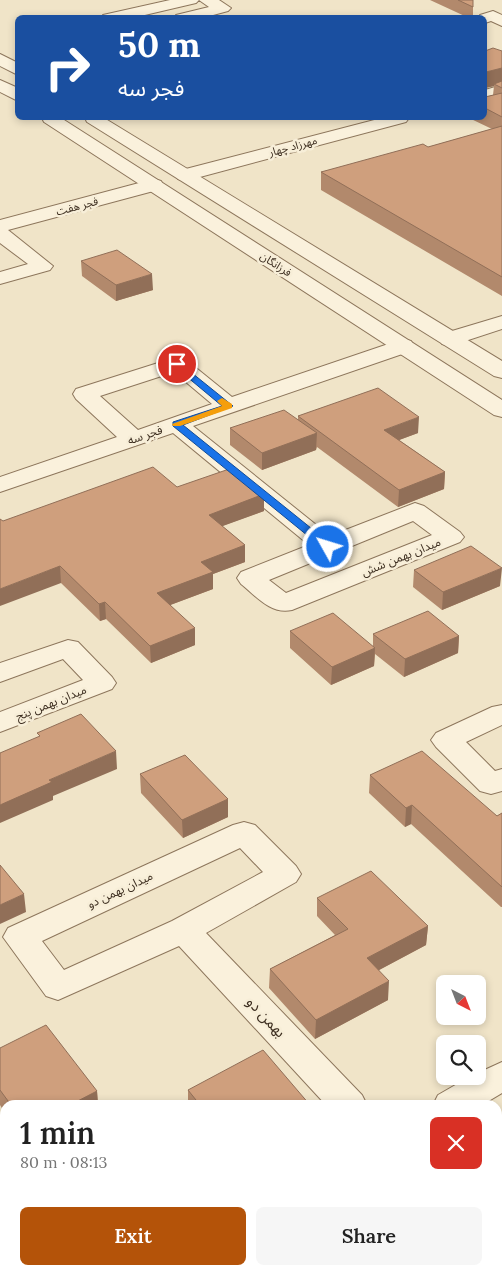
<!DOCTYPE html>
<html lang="en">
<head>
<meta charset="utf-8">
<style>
	:root { --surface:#fff; --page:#f6f6f6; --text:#222; --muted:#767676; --accent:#b45309 }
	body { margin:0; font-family:Lora,"Noto Sans Arabic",serif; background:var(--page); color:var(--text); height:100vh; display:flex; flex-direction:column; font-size:19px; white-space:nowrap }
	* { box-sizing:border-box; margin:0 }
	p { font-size:16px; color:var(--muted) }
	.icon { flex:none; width:28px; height:28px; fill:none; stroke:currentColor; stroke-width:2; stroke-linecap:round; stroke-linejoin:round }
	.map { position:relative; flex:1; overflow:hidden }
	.side { position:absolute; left:0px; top:1100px; width:502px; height:175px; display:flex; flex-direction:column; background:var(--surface); border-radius:15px 15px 0 0; box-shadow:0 2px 8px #0003 }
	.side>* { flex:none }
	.guide { position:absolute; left:15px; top:15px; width:472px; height:105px; border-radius:8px; box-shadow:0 2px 8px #0003; background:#1a4fa0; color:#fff; overflow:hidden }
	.needle { width:32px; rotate:138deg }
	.buttons { position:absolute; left:436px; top:975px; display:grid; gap:10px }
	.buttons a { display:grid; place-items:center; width:50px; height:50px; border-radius:8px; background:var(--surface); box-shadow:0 2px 8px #0003; font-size:25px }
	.pin { position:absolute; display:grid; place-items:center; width:42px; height:42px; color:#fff; margin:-21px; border:2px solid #fff; border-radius:50%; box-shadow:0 1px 5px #0007 }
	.me { position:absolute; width:55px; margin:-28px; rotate:309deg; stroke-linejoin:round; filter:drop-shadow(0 0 4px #0008) }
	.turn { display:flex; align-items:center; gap:18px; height:105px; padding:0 20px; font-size:22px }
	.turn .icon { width:65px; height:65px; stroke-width:2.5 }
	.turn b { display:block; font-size:35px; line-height:42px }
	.round { display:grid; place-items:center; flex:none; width:52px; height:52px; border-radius:8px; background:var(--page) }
	.headline { display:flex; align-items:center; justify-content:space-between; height:85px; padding:0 20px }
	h1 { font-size:30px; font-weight:600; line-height:38px }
	.button { display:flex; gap:10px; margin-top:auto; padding:10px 20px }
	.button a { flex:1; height:58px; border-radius:8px; background:var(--accent); color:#fff; font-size:20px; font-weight:600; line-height:58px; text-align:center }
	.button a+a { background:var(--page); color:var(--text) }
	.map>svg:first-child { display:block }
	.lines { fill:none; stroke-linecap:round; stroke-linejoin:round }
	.minor-casing { stroke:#8d765c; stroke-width:2 }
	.tertiary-casing { stroke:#8d765c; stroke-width:2 }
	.minor { fill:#faf1dc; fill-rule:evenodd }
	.tertiary { fill:#faf1dc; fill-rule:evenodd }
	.wall { fill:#b2896c }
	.shaded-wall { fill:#916f58 }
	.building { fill:#cf9f7d; stroke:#916f58 }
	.route { fill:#1a73e8; stroke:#114b97 }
	.slow { fill:#f59e0b }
	.labels { text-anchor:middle; stroke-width:5; stroke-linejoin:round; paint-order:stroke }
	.far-street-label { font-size:11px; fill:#3d2e20; stroke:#f7eed8 }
	.street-label { font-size:12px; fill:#3d2e20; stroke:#f7eed8 }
	.near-street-label { font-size:15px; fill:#3d2e20; stroke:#f7eed8 }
</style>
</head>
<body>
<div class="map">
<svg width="502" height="1275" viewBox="0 0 502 1275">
	<rect width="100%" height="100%" fill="#f0e4c8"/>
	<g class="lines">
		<defs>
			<path id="minor" d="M170,0H199L196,3L132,18H101L103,15Z
				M199,0H219L231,8L228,11L202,18H174L176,15L209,7Z
				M493,11L502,15V26L491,21L485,23V18H478L480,15Z
				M502,85V95L485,100V90Z
				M382,118H409L406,122L185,181L178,179L176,175L178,171Z
				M154,179L161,181L163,185L161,189L8,230L53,266L50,270L0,284V272L28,264L0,243V220Z
				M502,316V329L450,346L442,344L439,339L442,334Z
				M403,339L411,341L414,346L411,351L193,426L330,536L415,503L424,506L460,532L464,537L460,542L292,610C271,615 256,596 241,584L237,578L241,572L309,545L173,433L0,492V477L117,437L76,399L73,394L76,389L177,357L185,359L232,397ZM174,372L212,404L138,430L100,396ZM413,521L432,535L286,593L269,580Z
				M68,640L78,642L112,677L116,683L112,689L0,732V712L83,680L63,659L0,682V663Z
				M502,705V725L466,742L495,771L502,769V791L491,794L480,791L436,747L431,740L436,733L492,707Z
				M244,822L255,825L296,866L301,874L296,882L206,933L362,1095L367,1105H326L179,946L58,1000L46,996L3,937L8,928L233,825ZM240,848L263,872L172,921L64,970L42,941Z
				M502,1062V1093L482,1105H433L438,1095L471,1076H478V1073Z
				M498,1141L502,1142V1177L498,1175Z
				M502,1219V1253L498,1255V1221Z
				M132,1270H179L177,1275H130Z
				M357,1270H399L401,1275H359Z
				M421,1270H467L465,1275H419Z"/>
			<path id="tertiary" d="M0,54L18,63V75L0,66Z
				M0,80L18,88V101L0,92Z
				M42,118H61L502,400V417L494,415L44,122Z
				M85,118H104L502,361V378L494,376L87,122Z"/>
		</defs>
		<!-- minor casing -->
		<use href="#minor" class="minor-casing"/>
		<!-- tertiary casing -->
		<use href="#tertiary" class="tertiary-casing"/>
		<!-- minor -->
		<use href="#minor" class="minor"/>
		<!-- tertiary -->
		<use href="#tertiary" class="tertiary"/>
	</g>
	<!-- wall -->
	<path class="wall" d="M430,0H473V18H469Z
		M502,51V296L321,190V172L428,147L492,129L469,118H485V97L493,95L494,86L485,88Z
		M81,261L153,290L116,301L82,276Z
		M298,416L418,433L399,440L445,472L444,489L398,507L317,447L316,450L262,470L230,445V428L298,420Z
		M177,487L264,494V511L222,526L245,545V562L213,574V589L170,605L195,645L151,663L106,619L100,621L61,583L3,521Z
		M414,570L500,586L442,610L413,587Z
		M290,631L373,646V634L459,636L458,653L404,677L375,654L374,666L331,685L290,648Z
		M140,774L228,799V817L183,838L141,793Z
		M370,775L497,816L502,813V907H501L411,824L405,827L369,793Z
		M317,898L428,926L426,945L379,970L388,1000L315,1039L269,988L270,969L335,935L317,916Z
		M0,1048L97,1091L98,1105H5V1113L0,1105Z
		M188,1090L310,1105H188Z"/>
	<!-- shaded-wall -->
	<path class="shaded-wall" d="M502,68V84H494V86L485,88L486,72Z
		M152,274L153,290L116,301V285Z
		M419,417L418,433L383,446L384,430Z
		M317,433L316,450L262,470V453Z
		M445,472L444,489L398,507L399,490Z
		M264,494V511L209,531V515Z
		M245,545V562L213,574V589L157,610V593L201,562Z
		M60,566L61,583L0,606V589Z
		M502,568L500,586L442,610L443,592Z
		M105,602L106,619L100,621L99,604Z
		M195,628V645L151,663L150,646Z
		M459,636L458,653L404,677L405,659Z
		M375,648L374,666L331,685L332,667Z
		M116,751L117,769L53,796V800L0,823V805L49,780Z
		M228,799V817L183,838L182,820Z
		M412,805L411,824L405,827L406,808Z
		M24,894L26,912L0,924V905Z
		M428,926L426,945L366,977L367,958Z
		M389,981L388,1000L315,1039L316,1020Z
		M97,1091L98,1105H70Z"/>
	<!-- building -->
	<path class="building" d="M458,0H473V7Z
		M493,48L502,51V68L486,72L485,76V51Z
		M502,81V88L494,84Z
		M502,93V117L485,108V97Z
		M502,126V277L321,172L423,144L428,147Z
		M117,250L152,274L116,285L81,261Z
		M378,388L419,417L384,430L445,472L399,490L298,416Z
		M284,410L317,433L262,453L230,428Z
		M153,467L177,487L232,468L264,494L209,515L245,545L201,562L213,572L157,593L195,628L150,646L105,602L99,604L60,566L0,589V519L3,521Z
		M471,546L502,568L443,592L414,570Z
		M428,611L459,636L405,659L373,634Z
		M333,613L375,648L332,667L290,631Z
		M81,714L116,751L49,780L52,782L0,805V753L40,736L37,733Z
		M422,751L497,816L502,813V887L412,805L406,808L370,775Z
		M185,755L228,799L182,820L140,774Z
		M0,865L24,894L0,905Z
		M371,871L428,926L367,958L389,981L316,1020L270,969L348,929L317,898Z
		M46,1025L97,1091L70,1105H11L0,1090V1048Z
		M263,1050L310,1105H200L188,1090Z"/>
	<!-- route -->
	<path class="route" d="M177,361L233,406L183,425L332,545L333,547L332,549H324L173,426V422L222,406L174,366L173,364Z"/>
	<!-- slow -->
	<path class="slow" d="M222,398L232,404V408L180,426H173L172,424L222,406L217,401Z"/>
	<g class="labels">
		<!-- far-street labels -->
		<g class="far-street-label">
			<text transform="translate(293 146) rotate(-15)" y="4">مهرزاد چهار</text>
			<text transform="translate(77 206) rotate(-15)" y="4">فجر هفت</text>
			<text transform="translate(276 264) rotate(33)" y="4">فرزانگان</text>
		</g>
		<!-- street labels -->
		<g class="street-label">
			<text transform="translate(145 435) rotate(-19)" y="4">فجر سه</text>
			<text transform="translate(401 557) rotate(-22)" y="4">میدان بهمن شش</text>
			<text transform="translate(51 703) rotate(-22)" y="4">میدان بهمن پنج</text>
			<text transform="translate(120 890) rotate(-25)" y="4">میدان بهمن دو</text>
		</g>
		<!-- near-street labels -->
		<g class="near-street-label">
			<text transform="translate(266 1017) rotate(47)" y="5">بهمن دو</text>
		</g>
	</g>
</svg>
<div class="buttons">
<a><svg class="needle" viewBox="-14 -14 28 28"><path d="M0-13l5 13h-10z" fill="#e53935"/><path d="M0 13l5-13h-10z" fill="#767676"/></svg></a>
<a><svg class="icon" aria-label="search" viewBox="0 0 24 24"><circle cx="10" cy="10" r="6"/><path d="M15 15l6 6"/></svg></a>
</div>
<div class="pin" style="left:177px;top:364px;background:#d93025"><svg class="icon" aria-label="arrive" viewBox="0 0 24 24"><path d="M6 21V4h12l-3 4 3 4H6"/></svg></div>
<svg class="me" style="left:328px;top:547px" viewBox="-20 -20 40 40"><circle r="17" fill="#1a73e8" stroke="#fff" stroke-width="3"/><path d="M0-11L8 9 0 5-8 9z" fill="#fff"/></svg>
<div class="guide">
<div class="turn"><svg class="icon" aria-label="right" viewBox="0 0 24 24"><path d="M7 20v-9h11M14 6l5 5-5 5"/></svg><div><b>50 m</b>فجر سه</div></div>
</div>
<section class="side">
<div class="headline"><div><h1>1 min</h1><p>80 m · 08:13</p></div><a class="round" style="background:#d93025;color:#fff"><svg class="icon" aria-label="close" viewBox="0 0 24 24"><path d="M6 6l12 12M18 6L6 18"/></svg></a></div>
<div class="button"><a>Exit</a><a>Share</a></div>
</section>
</div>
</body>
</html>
